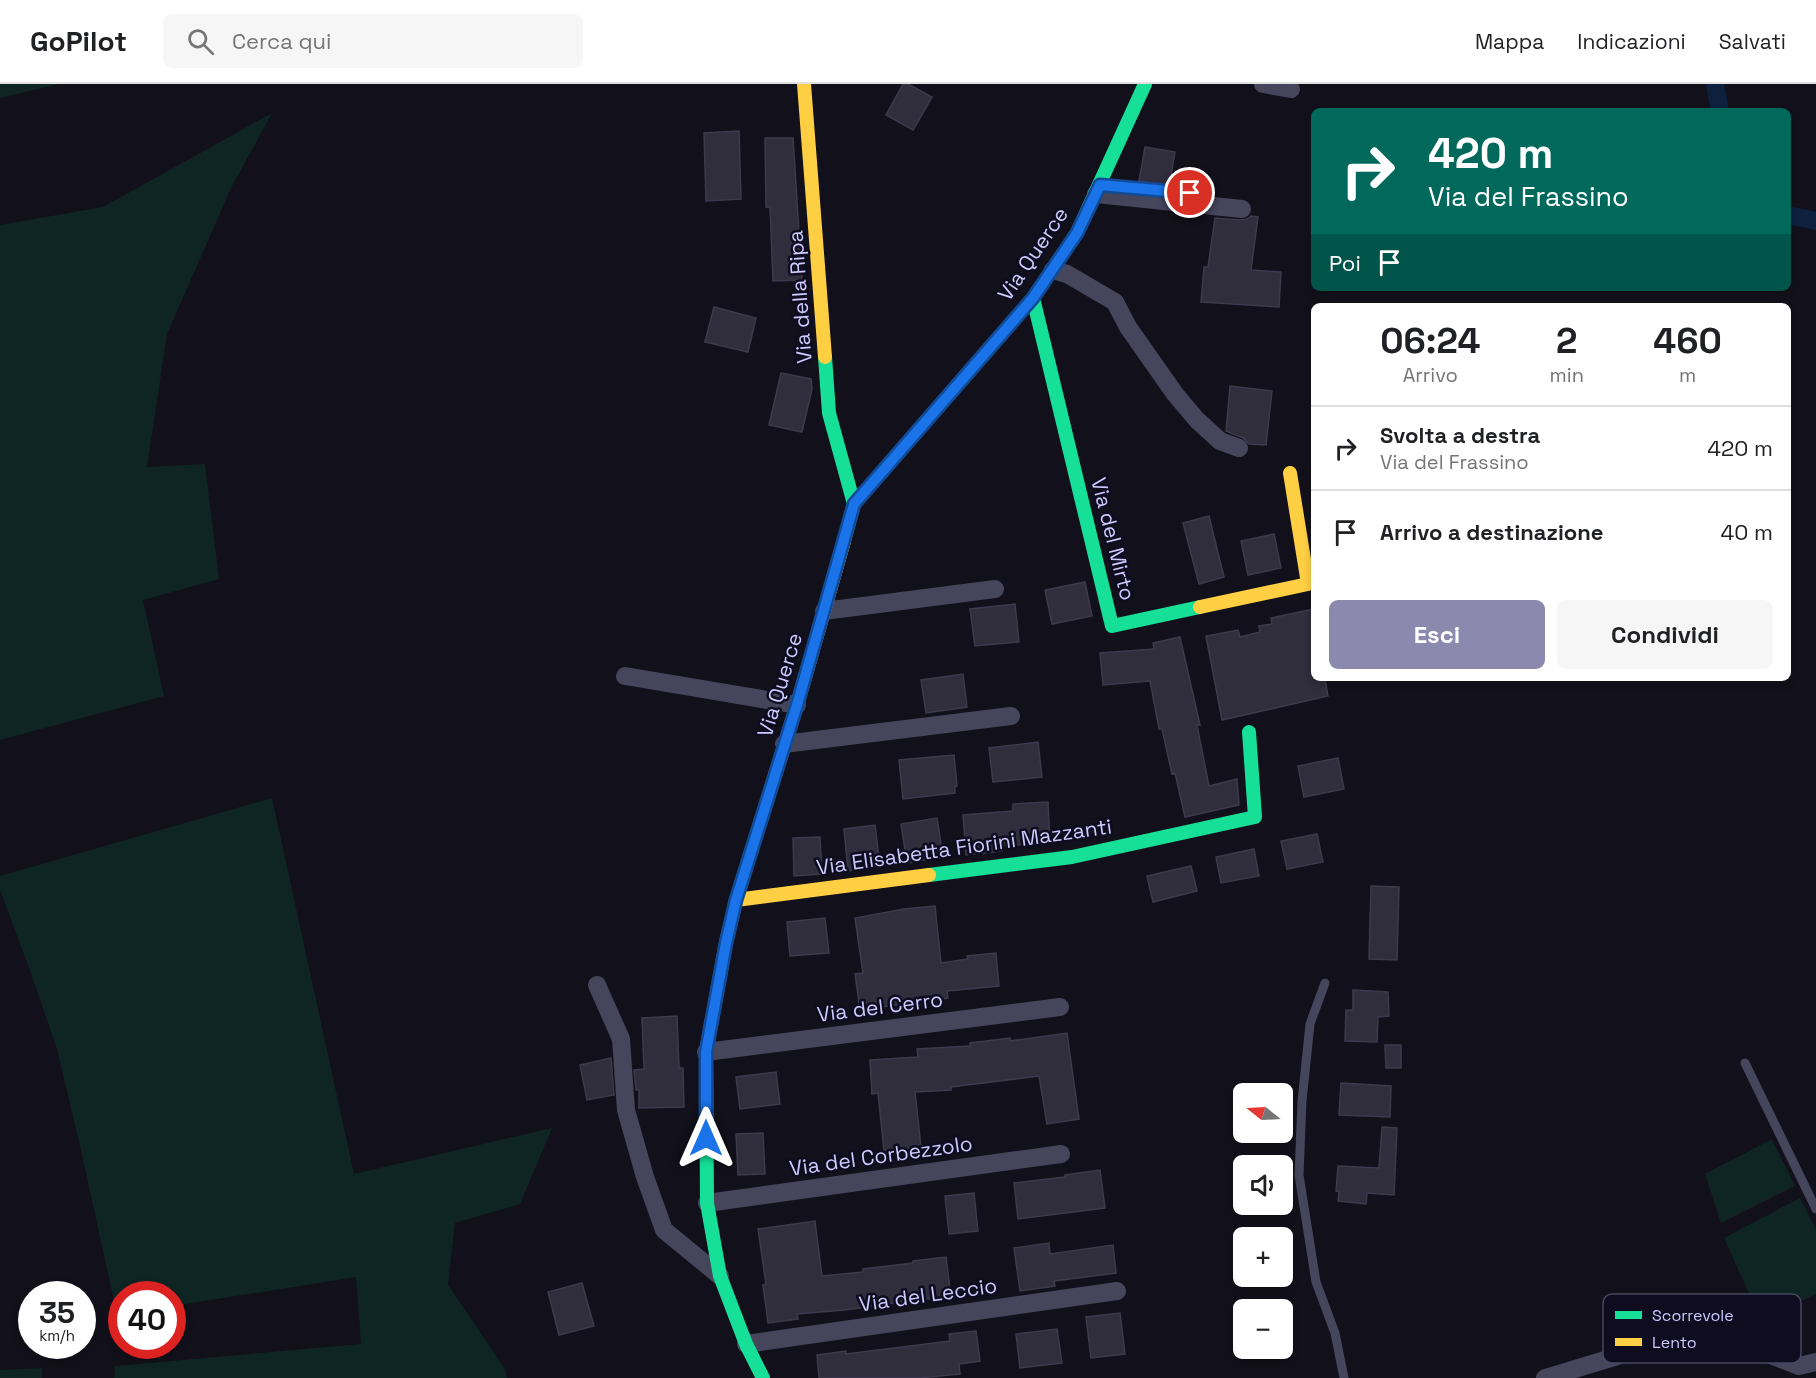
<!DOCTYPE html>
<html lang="it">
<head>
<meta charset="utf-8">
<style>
	:root { --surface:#fff; --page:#f6f6f6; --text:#202124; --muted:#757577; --line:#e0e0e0; --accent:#8c89ae }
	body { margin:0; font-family:"Space Grotesk",sans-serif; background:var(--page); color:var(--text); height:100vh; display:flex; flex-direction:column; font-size:22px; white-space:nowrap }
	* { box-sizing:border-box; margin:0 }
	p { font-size:20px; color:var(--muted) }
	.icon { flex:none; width:33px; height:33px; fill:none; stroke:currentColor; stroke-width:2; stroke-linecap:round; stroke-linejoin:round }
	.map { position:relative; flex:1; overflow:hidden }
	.side { position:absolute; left:1311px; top:219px; width:480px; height:378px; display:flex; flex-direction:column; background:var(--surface); border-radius:9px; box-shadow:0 3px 9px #0003 }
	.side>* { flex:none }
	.hud { position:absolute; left:1311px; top:24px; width:480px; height:183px; border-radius:9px; box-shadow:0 3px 9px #0003; background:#00695c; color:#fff; overflow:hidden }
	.needle { width:39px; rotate:288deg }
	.fabs { position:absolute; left:1233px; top:999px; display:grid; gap:12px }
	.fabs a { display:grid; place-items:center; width:60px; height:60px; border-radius:9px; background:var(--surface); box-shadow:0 3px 9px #0003; font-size:30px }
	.speed { position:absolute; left:18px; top:1197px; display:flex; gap:12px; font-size:30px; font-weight:700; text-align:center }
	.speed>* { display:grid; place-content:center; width:78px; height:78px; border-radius:50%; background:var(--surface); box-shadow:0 3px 9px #0003; line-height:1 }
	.speed small { font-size:15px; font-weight:400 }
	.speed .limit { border:9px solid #d22; background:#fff; color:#111 }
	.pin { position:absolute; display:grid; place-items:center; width:51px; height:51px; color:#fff; margin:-26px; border:3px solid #fff; border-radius:50%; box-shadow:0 2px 6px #0007 }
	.me { position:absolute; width:66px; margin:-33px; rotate:0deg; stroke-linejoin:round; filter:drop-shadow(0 0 4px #0008) }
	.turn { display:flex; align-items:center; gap:21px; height:126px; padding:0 18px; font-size:27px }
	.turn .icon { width:78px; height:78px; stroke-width:2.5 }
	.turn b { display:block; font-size:42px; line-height:51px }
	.then { display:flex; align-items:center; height:57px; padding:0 18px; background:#0003; gap:12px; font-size:22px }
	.eta { display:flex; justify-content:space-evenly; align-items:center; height:102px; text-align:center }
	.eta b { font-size:36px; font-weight:700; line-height:42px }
	.button { display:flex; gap:12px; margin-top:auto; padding:12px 18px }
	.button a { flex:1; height:69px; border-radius:9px; background:var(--accent); color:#fff; font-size:24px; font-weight:700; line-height:69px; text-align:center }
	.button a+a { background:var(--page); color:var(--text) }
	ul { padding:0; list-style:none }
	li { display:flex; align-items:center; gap:18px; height:84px; padding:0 18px; border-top:2px solid var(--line) }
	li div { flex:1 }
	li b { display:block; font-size:22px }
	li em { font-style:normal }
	header { display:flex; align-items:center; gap:36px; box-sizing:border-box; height:84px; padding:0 30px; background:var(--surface); border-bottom:2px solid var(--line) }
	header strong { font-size:28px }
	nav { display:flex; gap:33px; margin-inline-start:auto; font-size:21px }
	.search { width:420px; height:54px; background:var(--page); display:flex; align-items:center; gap:15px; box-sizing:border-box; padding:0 21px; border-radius:9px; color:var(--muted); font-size:22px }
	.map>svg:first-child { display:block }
	.green { fill:#0f2524 }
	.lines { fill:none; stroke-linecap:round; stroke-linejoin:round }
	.canal { stroke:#0d213e; stroke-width:18 }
	.building { fill:#302d3c; stroke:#3d3a4e; stroke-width:1.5 }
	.lane { stroke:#45455b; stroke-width:9 }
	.street { stroke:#45455b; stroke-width:18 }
	.fast { stroke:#16e098; stroke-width:14 }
	.slow { stroke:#ffcf43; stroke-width:14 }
	.route-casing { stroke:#114b97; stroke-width:15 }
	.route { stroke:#1a73e8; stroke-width:10 }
	.labels { text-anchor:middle; stroke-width:5; stroke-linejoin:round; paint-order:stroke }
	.street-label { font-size:21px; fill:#cdcafe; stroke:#0e0c1e }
	.key { fill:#0e0c1e; stroke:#474561; stroke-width:1.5 }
	.key-label { font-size:16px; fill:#cdcafe }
</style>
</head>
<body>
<header>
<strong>GoPilot</strong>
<div class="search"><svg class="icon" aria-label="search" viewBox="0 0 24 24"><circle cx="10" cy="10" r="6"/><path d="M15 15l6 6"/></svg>Cerca qui</div>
<nav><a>Mappa</a><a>Indicazioni</a><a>Salvati</a></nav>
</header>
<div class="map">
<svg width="1816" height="1294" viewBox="0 0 1816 1294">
	<rect width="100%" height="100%" fill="#12101a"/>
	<!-- green -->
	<path class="green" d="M0,0H59L0,14Z
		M272,29L231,104L167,250L147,383L205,380L219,495L143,516L164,612L0,656V141L103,123Z
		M272,714L354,1090L552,1044L520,1120L455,1139L448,1201L505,1285L507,1294H114L115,1282L361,1260L356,1193L173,1222L172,1210H122L121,1231H117L81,1066L57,965L32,892L0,806V792Z
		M1772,1055L1795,1102L1721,1139L1705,1090Z
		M1800,1114L1816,1145V1210L1761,1236L1724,1154Z
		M42,1284V1294H0V1286Z"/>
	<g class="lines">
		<!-- canal -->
		<path class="canal" d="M1715,0L1720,27
			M1788,131L1816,137"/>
	</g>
	<!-- building -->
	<path class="building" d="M903,0H908L932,13L913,46L886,31Z
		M739,47L741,115L706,117L704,49Z
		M765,54H793L802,196L773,197L770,123H766Z
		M1145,63L1175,68L1169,103L1139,97Z
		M1251,132L1258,133L1251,186L1281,188L1279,223L1201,218L1204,183H1208L1215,134L1241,136L1247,135Z
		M714,223L756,234L748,268L705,258Z
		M781,289L811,295L812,305L802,348L769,341Z
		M1230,302L1272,307L1266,361L1249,360L1243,354L1226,347Z
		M1209,432L1224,493L1199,500L1183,439Z
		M1274,450L1281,484L1248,491L1241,457Z
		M1085,498L1092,532L1052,540L1045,506Z
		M1015,520L1019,558L975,562L970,525Z
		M1314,525V594H1325L1328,612L1222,636L1206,552L1238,546L1240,553L1260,548L1259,542L1272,540L1271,534Z
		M1180,553L1200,641H1197L1209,702L1237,695L1239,721L1185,733L1175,689L1172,690L1162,645H1159L1150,597L1103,601L1100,569L1154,565L1153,559Z
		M963,590L967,623L926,629L921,596Z
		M1038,658L1042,693L993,698L989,664Z
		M954,671L957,702H955V709L903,715L899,676Z
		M1338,674L1344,705L1304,713L1298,682Z
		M1048,718L1050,759L1001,762L1002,767L966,771L963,731L1013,727V720Z
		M937,734L943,773L907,779L901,740Z
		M875,741L880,782L848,787L844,745Z
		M1317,750L1323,778L1287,785L1281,757Z
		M820,753L822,790L794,792L793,754Z
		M1254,765L1259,792L1221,799L1216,773Z
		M1191,782L1197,807L1153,818L1147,792Z
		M1371,802L1399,803L1397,876L1369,875Z
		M935,822L941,879L968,875L967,872L996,869L999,902L947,907L948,914L860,926L855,890L863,889L855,834L904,825Z
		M825,834L829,869L790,872L787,838Z
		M1353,906L1388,908L1389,932L1378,933L1377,958L1345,957L1346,926H1353Z
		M677,932L679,984H683L684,1023L639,1024V1006H636L634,986L644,985L642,934Z
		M1067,949L1079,1035L1047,1040L1039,992L951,1003V1006L915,1008L921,1063L884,1067L878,1009L872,1010L870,976L918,973L917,965L970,962V959L1010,954V957Z
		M1385,961H1401V984H1386Z
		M611,974L614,1011L587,1016L580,981Z
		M776,988L780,1020L740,1025L736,993Z
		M1341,999L1391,1002L1390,1033L1339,1031Z
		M1382,1043L1397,1044L1394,1111L1367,1109L1366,1120L1338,1117L1339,1108L1336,1107L1338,1082L1379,1084Z
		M763,1049L765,1090L738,1091L736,1050Z
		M1100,1086L1105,1124L1018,1135L1014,1099L1065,1093V1091Z
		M974,1109L978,1147L949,1150L945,1112Z
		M815,1137L822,1192L863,1188V1185L913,1179V1177L946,1173L951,1213L917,1216L845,1226L797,1230L798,1235L768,1239L763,1201L766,1200L758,1145Z
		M1049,1159L1050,1170L1113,1161L1116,1189L1054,1197L1055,1202L1020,1207L1014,1164Z
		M582,1199L594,1242L559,1251L548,1208Z
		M1120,1229L1125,1270L1091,1274L1086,1233Z
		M1057,1245L1062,1279L1020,1284L1016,1250Z
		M976,1247L980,1277L959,1280L960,1290L920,1294H819L817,1271L846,1267V1270L950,1257L949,1250Z"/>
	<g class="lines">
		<!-- lane -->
		<path class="lane" d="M1325,899L1310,940L1302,1017L1299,1091L1316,1198L1335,1249L1344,1294
			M1745,979L1816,1125"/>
		<!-- street -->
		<path class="street" d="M1263,0L1291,5
			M1096,110L1242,125
			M1053,186L1067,190L1115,218L1128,243L1175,310L1197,336L1220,357L1239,364
			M824,527L995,505
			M625,592L797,621
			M784,660L1011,632
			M597,901L621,955L626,1026L645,1093L664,1146L720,1192
			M706,968L1060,923
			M707,1119L1061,1070
			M746,1260L1117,1207
			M1545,1294L1674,1255L1707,1250L1755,1265L1799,1282L1816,1278"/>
		<!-- fast -->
		<path class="fast" d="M1033,214L1112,542L1200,523
			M825,273L829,329L854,420
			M844,457L854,420L1033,214L1077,149L1145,0
			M929,791L1072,773L1255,733L1249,648
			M763,1294L746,1260L720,1192L707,1119L706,968L726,859L736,816L771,704"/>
		<!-- slow -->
		<path class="slow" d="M804,0L825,273
			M1200,523L1308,500L1290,389
			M771,704L797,621L844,457
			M736,816L929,791"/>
	</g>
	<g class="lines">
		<defs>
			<path id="route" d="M706,1054V968L726,859L736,816L797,621L854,420L1033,214L1077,149L1100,101L1190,109"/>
		</defs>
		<!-- route casing -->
		<use href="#route" class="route-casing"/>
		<!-- route -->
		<use href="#route" class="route"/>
	</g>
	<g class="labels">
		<!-- street labels -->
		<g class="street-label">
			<text transform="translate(1033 170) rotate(-56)" y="7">Via Querce</text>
			<text transform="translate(800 213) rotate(-94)" y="7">Via della Ripa</text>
			<text transform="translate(1113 455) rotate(76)" y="7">Via del Mirto</text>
			<text transform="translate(780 601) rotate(-73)" y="7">Via Querce</text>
			<text transform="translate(964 763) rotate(-8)" y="7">Via Elisabetta Fiorini Mazzanti</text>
			<text transform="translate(880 923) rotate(-7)" y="7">Via del Cerro</text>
			<text transform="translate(881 1072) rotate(-8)" y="7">Via del Corbezzolo</text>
			<text transform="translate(928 1211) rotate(-8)" y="7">Via del Leccio</text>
		</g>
	</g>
	<!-- legend -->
	<rect x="1603" y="1210" width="198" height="69" rx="9" class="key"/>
	<rect x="1615" y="1227" width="27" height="8" fill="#16e098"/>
	<rect x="1615" y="1254" width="27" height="8" fill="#ffcf43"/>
	<g class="key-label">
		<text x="1652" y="1237">Scorrevole</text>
		<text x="1652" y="1264">Lento</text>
	</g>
</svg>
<div class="fabs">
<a><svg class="needle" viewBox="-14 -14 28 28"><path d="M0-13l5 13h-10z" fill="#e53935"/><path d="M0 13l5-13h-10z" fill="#757577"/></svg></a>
<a><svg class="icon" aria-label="sound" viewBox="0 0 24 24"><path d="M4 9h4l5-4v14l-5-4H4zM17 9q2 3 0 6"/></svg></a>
<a>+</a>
<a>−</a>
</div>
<div class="speed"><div>35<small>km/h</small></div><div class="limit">40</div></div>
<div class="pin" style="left:1190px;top:109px;background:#d93025"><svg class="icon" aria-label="arrive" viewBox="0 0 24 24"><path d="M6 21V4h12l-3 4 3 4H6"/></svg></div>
<svg class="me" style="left:706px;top:1054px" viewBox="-20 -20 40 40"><path d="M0-17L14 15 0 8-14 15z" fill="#1a73e8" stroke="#fff" stroke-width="4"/></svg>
<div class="hud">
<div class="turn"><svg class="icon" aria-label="right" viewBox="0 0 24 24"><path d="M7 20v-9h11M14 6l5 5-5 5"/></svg><div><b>420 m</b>Via del Frassino</div></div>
<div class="then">Poi<svg class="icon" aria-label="arrive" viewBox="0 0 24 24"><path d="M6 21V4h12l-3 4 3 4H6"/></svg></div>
</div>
<section class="side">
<div class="eta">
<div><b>06:24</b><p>Arrivo</p></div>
<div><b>2</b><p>min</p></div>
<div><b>460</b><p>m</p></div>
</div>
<ul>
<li><svg class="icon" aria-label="right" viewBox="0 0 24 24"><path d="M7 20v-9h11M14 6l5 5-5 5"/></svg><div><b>Svolta a destra</b><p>Via del Frassino</p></div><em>420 m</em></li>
<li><svg class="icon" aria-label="arrive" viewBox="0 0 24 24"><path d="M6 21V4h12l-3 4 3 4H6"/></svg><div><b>Arrivo a destinazione</b></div><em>40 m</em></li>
</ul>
<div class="button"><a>Esci</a><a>Condividi</a></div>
</section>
</div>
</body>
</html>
